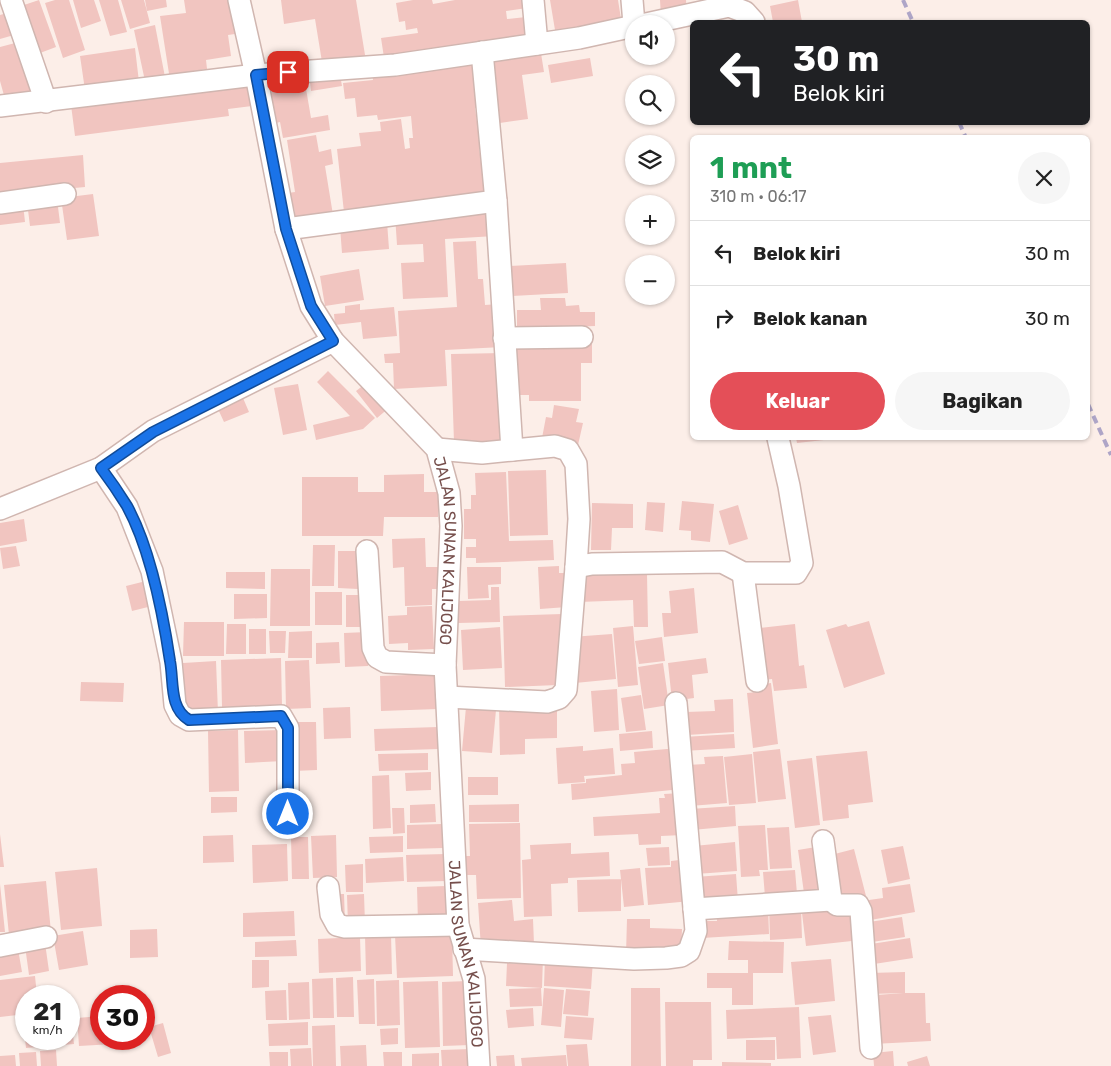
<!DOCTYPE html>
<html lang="id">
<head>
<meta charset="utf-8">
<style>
	:root { --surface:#fff; --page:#f6f6f6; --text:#222; --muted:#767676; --line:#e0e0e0; --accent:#e44f58 }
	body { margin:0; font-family:Rubik,sans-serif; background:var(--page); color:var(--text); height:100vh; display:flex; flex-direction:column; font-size:19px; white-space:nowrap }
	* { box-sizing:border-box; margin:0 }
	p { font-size:16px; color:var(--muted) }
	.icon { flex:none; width:28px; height:28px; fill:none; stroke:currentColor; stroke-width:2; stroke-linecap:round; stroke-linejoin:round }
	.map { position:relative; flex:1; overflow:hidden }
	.sheet { position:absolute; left:690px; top:135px; width:400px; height:305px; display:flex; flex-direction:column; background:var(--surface); border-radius:8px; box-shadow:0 1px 4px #0004 }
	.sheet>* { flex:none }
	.hud { position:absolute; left:690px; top:20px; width:400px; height:105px; border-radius:8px; box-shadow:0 1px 4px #0004; background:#202124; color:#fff; overflow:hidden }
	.tools { position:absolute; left:625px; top:15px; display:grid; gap:10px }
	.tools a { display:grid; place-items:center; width:50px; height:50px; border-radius:50%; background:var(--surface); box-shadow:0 1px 4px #0004; font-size:25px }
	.speed { position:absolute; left:15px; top:985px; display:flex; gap:10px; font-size:25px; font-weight:700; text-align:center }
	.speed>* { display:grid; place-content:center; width:65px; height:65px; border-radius:50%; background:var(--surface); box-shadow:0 1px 4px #0004; line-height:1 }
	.speed small { font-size:12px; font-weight:400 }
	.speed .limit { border:8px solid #d22; background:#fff; color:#111 }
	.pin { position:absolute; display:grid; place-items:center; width:42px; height:42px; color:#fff; margin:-21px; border-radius:10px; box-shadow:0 2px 8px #0006 }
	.me { position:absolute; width:55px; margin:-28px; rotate:0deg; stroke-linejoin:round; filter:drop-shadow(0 0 4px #0008) }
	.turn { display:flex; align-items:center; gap:18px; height:105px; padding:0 20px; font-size:22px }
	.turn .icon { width:65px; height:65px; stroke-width:2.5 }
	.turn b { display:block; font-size:35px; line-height:42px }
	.round { display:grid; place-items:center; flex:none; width:52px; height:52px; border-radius:26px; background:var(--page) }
	.overview { display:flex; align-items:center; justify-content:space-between; height:85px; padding:0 20px }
	h1 { font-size:30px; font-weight:700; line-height:38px; color:#1e9e55 }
	.button { display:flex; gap:10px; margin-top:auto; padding:10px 20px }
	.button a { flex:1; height:58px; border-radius:30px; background:var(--accent); color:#fff; font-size:20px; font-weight:700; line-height:58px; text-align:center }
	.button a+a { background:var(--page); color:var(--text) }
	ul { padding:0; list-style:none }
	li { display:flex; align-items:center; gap:15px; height:65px; padding:0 20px; border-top:1px solid var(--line) }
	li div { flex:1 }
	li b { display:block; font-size:19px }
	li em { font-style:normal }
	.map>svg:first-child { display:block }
	.building { fill:#f1c5c0 }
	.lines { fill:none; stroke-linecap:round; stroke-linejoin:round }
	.minor-casing { stroke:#d0b6b0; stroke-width:24 }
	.minor { stroke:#fff; stroke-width:21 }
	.rail { stroke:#aea5c7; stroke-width:4; stroke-dasharray:8 5; stroke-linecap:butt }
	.route-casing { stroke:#114b97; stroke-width:12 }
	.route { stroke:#1a73e8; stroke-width:9 }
	.labels { text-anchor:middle; stroke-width:4; stroke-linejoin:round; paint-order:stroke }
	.street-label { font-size:16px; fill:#764f4c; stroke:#fff4ee }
</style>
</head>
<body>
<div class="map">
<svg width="1111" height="1066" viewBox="0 0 1111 1066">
	<rect width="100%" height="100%" fill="#fceee8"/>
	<!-- building -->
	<path class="building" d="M39,0L56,47L40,53L24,5Z
		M55,0H69L85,50L63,58L45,3Z
		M73,0H94L101,21L81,28Z
		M99,0H118L127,32L110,36Z
		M121,0H144L150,23L130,29Z
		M145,0H166L167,7L147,11Z
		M184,0H230L235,34L228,35L231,56L206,60L207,69L188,72V77L170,80L160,16L186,13Z
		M281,0H356L366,61L323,68L315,19L284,24Z
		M413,0H432L433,4L455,0H526L527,8L506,11L507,19L526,17L530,43L385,64L381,38L418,33L417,28L406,30L405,21L399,22L396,3Z
		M550,0H618L621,19L598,23V29L556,36Z
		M660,0H686L687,14L661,16Z
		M798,0L802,22H773L770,6Z
		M7,13L14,35L0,39V15Z
		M155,25L165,77L145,81L134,30Z
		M19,42L33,90L5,99L0,81V47Z
		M540,47L544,72L522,75L528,119L493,124L484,56Z
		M135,48L139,82L85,90L80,56Z
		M476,56L482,107L475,108L478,129H486L488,146L479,147L481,162L489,161L494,200L344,212L337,149L361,146L359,133L381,131L380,122L401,119L405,149L410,148L409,138H413L411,116L378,120L377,115L357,117L355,98L345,99L343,83L373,80L372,72Z
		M590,58L593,76L551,83L548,65Z
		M339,69L342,86L311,91L309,73Z
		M304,77L311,118L328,115L330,130L283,138L280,122L276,123L270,83Z
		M249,81L252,106L228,109L229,116L75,136L71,105Z
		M316,135L319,152L331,149L333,164L325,166L334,221L297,227L294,208H291L288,193L295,192L287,140Z
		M83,155L85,187L0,195V163Z
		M93,194L99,236L67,240L61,198Z
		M57,199L60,223L30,226L27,202Z
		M23,204L25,222L0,225V206Z
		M494,210L495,236L445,239L448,297L403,299L401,263L424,262L423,244L397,245L395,215Z
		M387,222L389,249L342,253L340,227Z
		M476,241L478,279H483L485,305L499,304L502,347L445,350L447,386L394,389L393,363H385L384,354L400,353L398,311L457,307L453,242Z
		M566,263L568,293L512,296L510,266Z
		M359,269L364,300L325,306L320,276Z
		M540,298H565L566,306L579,305L580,312H595V326L541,328L517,338V310H541Z
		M360,304V310L394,307L397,336L363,339L361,322L335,325L334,314L345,313V306Z
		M509,344H592V363H581V401H529V395H509Z
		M503,353L505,441L454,442L451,354Z
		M328,371L375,418L363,429L316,440L313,425L350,416L317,382Z
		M369,381L390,407L377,418L356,391Z
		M298,384L307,430L283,435L274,388Z
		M243,398L249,412L224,422L218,409Z
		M554,405L579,409L576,422L583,423L578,445L542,438L546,417L552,418Z
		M796,438H833V439L797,443Z
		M546,470L548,535L510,536L508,471Z
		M506,472L509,541L553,540L554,560L476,563V558H466V547H476V539H464V509H471V495H476L475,473Z
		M424,474V492H438V517H384L383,536H302V477H358V492H384V475Z
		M682,501L714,504L710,542L691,540V531L679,530Z
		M647,502L665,503L663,532L645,530Z
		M592,503L633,504V528H612L611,550H591Z
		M738,505L748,539L729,545L719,511Z
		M24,519L27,541L0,546V523Z
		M425,538L426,567H438V589H432V605L405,606L404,567L393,568L392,539Z
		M313,545H335L334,586H312Z
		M16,546L20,566L3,569L0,548Z
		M338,551H359L358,589L338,588Z
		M559,566V573H566L567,607L540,609L538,567Z
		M467,567H501V584L488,585L489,598L468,599Z
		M271,569H310V626H270Z
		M226,572H265V589L226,588Z
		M647,574L648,627H634L633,600L579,602V575Z
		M150,580L156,605L132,611L126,586Z
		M491,587H499L500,622L458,623V601L491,600Z
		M694,588L698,633L664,637L662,613H671L669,591Z
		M315,592H342V625H315Z
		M234,594H267V618L234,619Z
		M346,595H362V627H346Z
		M432,606L434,649L408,650V643L389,644L388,616L407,615V607Z
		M562,614L563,661H557L558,685L505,687L503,616Z
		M869,621L885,674L844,688L826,630L846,624L848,627Z
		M184,622H224V656H183Z
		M227,624H246V654H226Z
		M795,624L799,666L804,665L807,688L774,691L772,679L764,680L759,628Z
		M633,626L638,685L618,687L613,628Z
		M500,627L502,668L463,670L461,630Z
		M249,629H266V654H249Z
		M269,631H286L285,653H270Z
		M312,631V658H288L289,632Z
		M367,632L368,666L345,667L344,633Z
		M612,634L616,679L575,683L571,637Z
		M662,637L665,661L639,664L635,641Z
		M339,642L340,663L316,664V643Z
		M281,658L282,706L222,707L221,660Z
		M706,658L708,673L692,675L694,698L672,701L668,663Z
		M309,660L311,708L286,709L285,661Z
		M216,661L218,713L185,714L183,663Z
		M663,663L669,705L644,709L638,667Z
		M437,674L438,709L381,711L380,676Z
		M81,682L124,683L123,702L80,701Z
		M771,683L778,744L753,748L747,693L757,692L756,685Z
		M617,689L619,730L594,732L591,691Z
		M641,695L646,730L626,732L621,698Z
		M733,699L734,732L687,735L686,712L715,711L714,700Z
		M557,704V738L525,739V754L500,755L499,705Z
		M350,707L351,738L324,739L323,708Z
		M466,707L496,710L492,753L462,751Z
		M293,722H316L317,770L294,771Z
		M438,727L439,749L375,751L374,729Z
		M238,730L239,791L209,792L208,731Z
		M282,730L283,761L245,763L244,731Z
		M652,731L653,748L620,751L619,734Z
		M734,734L735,748L683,751V737Z
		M583,746V751L613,748L615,774L584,776L585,782L558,784L556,748Z
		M678,748L682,789L572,800L571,784L586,783V779L622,775L621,764L635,763L634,752Z
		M780,749L786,799L758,802L753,752Z
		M867,751L873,802L848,805L849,818L823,821L816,756Z
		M428,753V770L379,771L378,754Z
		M752,754L756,803L729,805L724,757Z
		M723,756L727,803L690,806L687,765L705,764L704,757Z
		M812,758L820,825L795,828L787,761Z
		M431,772V790L406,791L405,773Z
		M389,775L391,828L373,829L372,776Z
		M468,777H498V795H468Z
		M682,793L683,835L661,836V844L639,845L638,834L594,836L593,817L660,813L659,798H665L664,794Z
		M211,797H237V812L211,813Z
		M435,804L436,822L410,823V805Z
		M519,804V822H469V805Z
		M735,806L736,826L692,830L690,809Z
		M392,808H404L405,833L393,834Z
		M520,823L521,898L477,899L476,875H465V856H470L469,824Z
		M442,824L443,848L407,849V825Z
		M765,825L768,870H759L760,876L741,877L738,826Z
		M789,827L792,868L770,869L767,828Z
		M0,834L4,867H0Z
		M233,835L234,862L203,863V836Z
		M336,835L337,877L313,878L311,836Z
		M403,836V852L370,853L369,837Z
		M291,837H308L309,879H292Z
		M735,842L737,871L696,874L694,846Z
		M571,843V854L609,852L610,876L568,878V883L551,884L552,916L524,917L522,860L531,859L530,845Z
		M287,844L288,881L253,883L252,845Z
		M822,846L828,889L804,893L798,850Z
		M903,846L910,879L888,884L881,850Z
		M669,847L670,865L648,866L646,848Z
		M854,849L866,896L839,903L827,856Z
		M446,854L447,881L407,882L406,855Z
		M403,857L404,881L366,883L365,859Z
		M688,859L691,901L648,905L645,868L671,867V861Z
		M363,864V892H346L345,865Z
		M97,868L102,926L61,930L55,872Z
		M640,868L644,905L624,907L620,870Z
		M795,870L797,894L765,897L763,872Z
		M736,874L738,901L698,904L695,877Z
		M621,879V911L578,912L577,880Z
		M46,881L51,932L9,935L4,885Z
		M0,884L5,932H0Z
		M910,884L915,912L865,921L862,901L883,898L882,888Z
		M446,886L447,922L418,923L417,887Z
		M335,894H344L345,923Z
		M364,894L365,924L348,925L347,895Z
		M512,900L514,921L533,919L534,944L481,948L478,903Z
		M823,903L824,911L857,908L861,940L806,946L801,905Z
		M769,904L801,908L802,938L770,940Z
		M768,907L769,934L702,938L701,921H717L716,910Z
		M294,911L295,936L243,937V913Z
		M902,917L905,937L872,942L869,922Z
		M627,919H650V928L682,929L681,955L626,954Z
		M157,929L158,957L130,958V930Z
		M83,931L88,965L59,970L53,936Z
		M452,933L453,976L397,978L395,935Z
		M391,934L392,974L366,975L365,935Z
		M360,937L361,971L319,973L318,939Z
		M910,938L913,958L874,964L871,944Z
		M296,940L297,956L255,957V942Z
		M729,941L784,942L783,973H753V1005H732V988H707V973H748V960H728Z
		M45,943L49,971L29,975L25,946Z
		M18,949L22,972L0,976V951Z
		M521,955L543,957L542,988L506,986L507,963L520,964Z
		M545,957L593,960L591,989L544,986Z
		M831,959L835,1001L795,1005L791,962Z
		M252,960H269V987L252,988Z
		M905,972V993H925L926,1023H930L931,1041L873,1044L877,995L903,993L870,994V973Z
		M35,976L37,996H26V1014L0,1017V980Z
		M353,977L354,1017H337L336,978Z
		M333,978L334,1018H313L312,979Z
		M374,979L375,1024H359L357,980Z
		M399,980L400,1025L377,1026L376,981Z
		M438,981L440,1047L405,1048L403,982Z
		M468,981L470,1045L443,1046L442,982Z
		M309,982L310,1019L289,1020L288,983Z
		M541,988L542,1006L510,1007L509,989Z
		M544,988L564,990L561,1027L541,1025Z
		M631,988H660L661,1066H631Z
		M566,989L590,991L588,1016L563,1014Z
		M286,990L287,1020H266L265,991Z
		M665,1002H711L712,1060H693V1066H666Z
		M799,1007L801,1058L777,1059L776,1037L727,1039L726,1010Z
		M533,1008L534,1026L508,1028L506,1010Z
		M69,1015H71L74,1044L26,1048L25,1039H69Z
		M831,1015L836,1052L813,1055L808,1017Z
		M101,1016V1039H131V1043L79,1046L77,1018Z
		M566,1016L594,1018L592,1040L564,1038Z
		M308,1022V1045L269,1046L268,1024Z
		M163,1023L171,1053L158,1057L149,1027Z
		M335,1025L336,1066H313L312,1026Z
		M398,1028V1044L381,1045L380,1029Z
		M746,1040H775V1060H746Z
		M587,1044L589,1066H568L566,1045Z
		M366,1045L367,1066H341L340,1046Z
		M311,1048L312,1066H291L290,1049Z
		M471,1049V1066H442L441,1050Z
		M56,1050L57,1066H41L40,1051Z
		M893,1051L894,1066H874L873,1053Z
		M36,1052L37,1066H20L19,1053Z
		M269,1052H288V1066H270Z
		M383,1052H402V1066H384Z
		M439,1053V1066H412V1054Z
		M15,1055L16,1066H0V1056Z
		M514,1055L515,1066H497L496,1056Z
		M566,1055L567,1066H522L521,1058Z
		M927,1056L930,1066H908L907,1062Z
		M722,1062L771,1063V1066H722Z"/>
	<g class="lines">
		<defs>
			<g id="minor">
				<path d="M11,0L46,102"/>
				<path id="s1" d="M239,0L256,75L286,229L311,306L333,341L437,449L449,493L451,526L445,665L458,925L474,979L479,1066"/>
				<path d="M533,0L537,44"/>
				<path d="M632,0L634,24"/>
				<path d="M646,24L729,6L745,12L754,22"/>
				<path d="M482,52L496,201L512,450"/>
				<path d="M0,106L256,75L395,65L579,38L634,26"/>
				<path d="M0,203L65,194"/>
				<path d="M286,229L496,201"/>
				<path d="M504,338L582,337"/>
				<path d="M437,449L482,453L555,446L568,450L576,464L579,519L576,567L592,564L722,562L743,573H796L802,563L789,486L778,438"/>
				<path d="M101,468L127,507L152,571L171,662L175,705L180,715L189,720L281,716L288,728V814"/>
				<path d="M0,509L101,468L153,431L333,341"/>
				<path d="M367,551L373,648L377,657L386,662L445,665"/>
				<path d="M743,573L757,681"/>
				<path d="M447,697L547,702L559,698L566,690L576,567"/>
				<path d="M328,887L331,914L337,925L345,927L458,925"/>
				<path d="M831,900L837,905H858L861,911L871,1048"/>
				<path d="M694,909L831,900L823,841"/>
				<path d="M0,946L46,937"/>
				<path d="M464,949L634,959L666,958L681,956L689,951L696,931L676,703"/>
			</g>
		</defs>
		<!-- minor casing -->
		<use href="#minor" class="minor-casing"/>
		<!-- minor -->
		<use href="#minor" class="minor"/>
		<!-- rail -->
		<path class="rail" d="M903,0L913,22
			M959,122L966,138
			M1088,404L1111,455"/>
	</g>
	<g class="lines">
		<defs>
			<path id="route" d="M288,814V728L281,716L189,720C169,708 174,682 170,661C163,614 150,548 127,506C119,493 110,480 101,468L153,432L333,341L311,306L286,229L256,75L288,72"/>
		</defs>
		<!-- route casing -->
		<use href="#route" class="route-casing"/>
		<!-- route -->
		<use href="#route" class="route"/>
	</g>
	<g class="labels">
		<!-- street labels -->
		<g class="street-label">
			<text dy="6" stroke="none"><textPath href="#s1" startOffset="609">JALAN SUNAN KALIJOGO</textPath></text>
			<text dy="6" stroke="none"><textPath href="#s1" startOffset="1014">JALAN SUNAN KALIJOGO</textPath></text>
		</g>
	</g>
</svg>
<div class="tools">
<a><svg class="icon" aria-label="sound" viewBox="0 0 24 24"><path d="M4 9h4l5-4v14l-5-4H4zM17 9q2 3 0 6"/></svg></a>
<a><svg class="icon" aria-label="search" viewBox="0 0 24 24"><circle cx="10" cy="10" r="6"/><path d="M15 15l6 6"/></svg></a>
<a><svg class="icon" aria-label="layers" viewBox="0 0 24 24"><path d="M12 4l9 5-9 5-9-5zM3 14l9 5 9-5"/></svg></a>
<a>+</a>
<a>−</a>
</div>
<div class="speed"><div>21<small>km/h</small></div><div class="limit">30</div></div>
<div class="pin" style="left:288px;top:72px;background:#d93025"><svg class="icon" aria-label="arrive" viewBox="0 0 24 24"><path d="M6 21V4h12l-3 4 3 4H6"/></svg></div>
<svg class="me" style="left:288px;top:814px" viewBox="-20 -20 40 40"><circle r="17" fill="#1a73e8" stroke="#fff" stroke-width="3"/><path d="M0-11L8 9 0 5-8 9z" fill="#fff"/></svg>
<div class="hud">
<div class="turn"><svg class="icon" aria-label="left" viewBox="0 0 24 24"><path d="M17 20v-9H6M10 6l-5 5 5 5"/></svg><div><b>30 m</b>Belok kiri</div></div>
</div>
<section class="sheet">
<div class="overview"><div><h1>1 mnt</h1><p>310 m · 06:17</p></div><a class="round"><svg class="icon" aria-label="close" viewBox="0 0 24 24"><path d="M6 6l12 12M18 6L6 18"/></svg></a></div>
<ul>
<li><svg class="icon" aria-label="left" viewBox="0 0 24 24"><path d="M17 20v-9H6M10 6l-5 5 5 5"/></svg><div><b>Belok kiri</b></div><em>30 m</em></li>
<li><svg class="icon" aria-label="right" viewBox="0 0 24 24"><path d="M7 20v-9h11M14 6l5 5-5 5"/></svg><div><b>Belok kanan</b></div><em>30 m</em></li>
</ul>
<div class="button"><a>Keluar</a><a>Bagikan</a></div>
</section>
</div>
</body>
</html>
